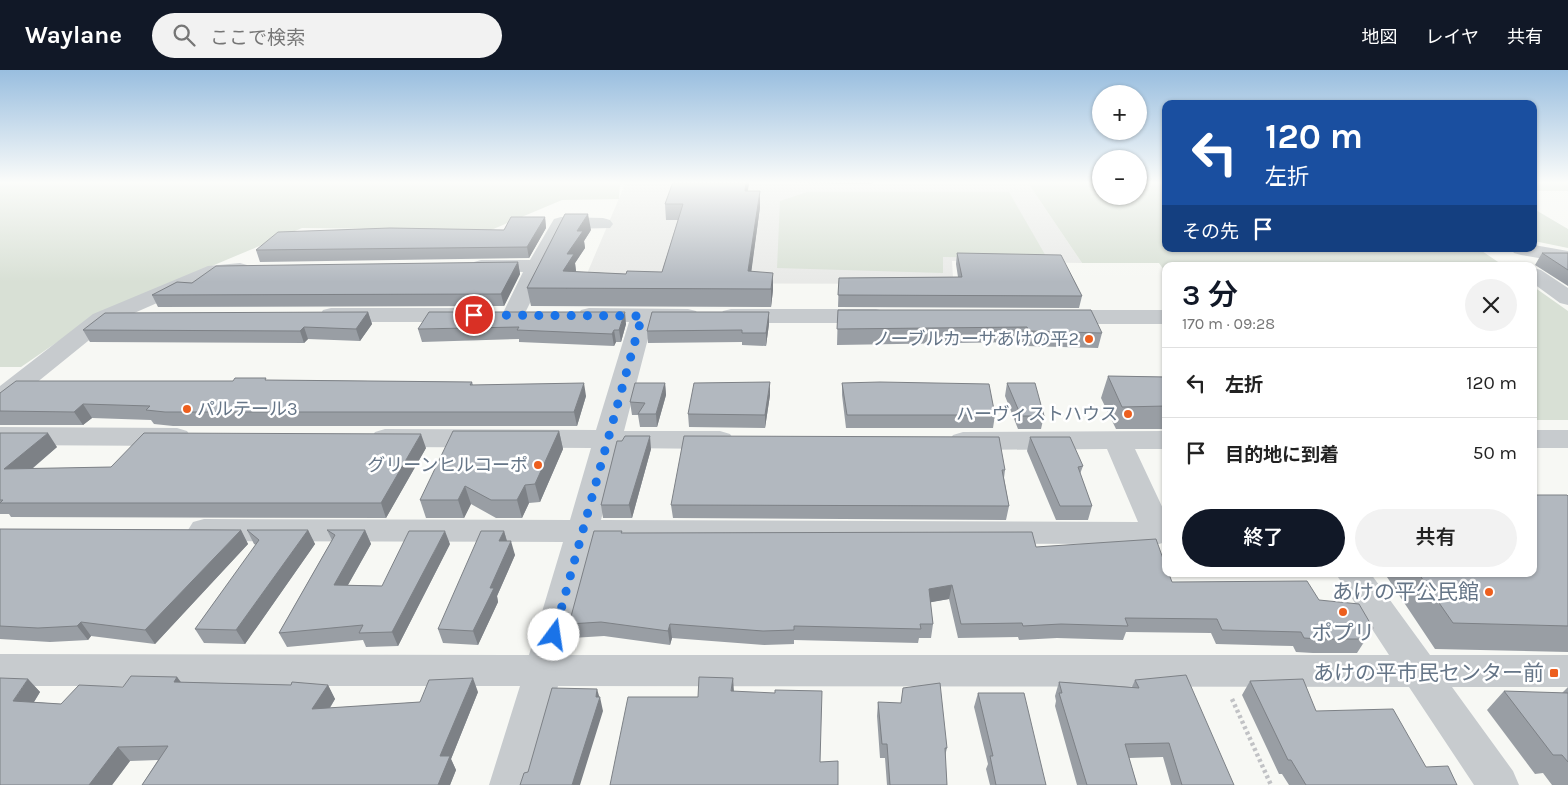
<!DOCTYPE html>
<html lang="ja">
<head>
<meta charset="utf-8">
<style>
	:root { --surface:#fff; --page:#f2f2f2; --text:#222; --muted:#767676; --line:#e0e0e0; --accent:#111827 }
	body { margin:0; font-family:Karla,"Noto Sans JP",sans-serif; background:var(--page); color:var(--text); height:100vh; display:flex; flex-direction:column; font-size:19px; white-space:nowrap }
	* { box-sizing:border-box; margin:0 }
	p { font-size:16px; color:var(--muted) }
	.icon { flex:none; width:28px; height:28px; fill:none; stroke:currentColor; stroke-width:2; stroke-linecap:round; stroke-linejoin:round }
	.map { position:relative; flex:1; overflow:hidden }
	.details { position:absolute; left:1162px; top:192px; width:375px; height:315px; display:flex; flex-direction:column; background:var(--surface); border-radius:10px; box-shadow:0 1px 4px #0004 }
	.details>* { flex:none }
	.banner { position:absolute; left:1162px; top:30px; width:375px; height:152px; border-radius:10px; box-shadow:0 1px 4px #0004; background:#1a4fa0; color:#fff; overflow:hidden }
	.buttons { position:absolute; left:1092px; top:15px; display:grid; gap:10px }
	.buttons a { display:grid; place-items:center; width:55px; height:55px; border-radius:50%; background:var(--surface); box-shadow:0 1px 4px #0004; font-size:25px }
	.pin { position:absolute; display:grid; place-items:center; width:42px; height:42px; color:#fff; margin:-21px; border:2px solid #fff; border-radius:50%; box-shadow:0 1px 5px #0007 }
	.me { position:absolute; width:55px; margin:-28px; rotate:14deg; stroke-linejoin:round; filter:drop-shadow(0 0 4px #0008) }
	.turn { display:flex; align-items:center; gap:18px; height:105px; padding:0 20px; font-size:22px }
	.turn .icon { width:65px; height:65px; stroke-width:2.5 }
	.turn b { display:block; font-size:35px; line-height:42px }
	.then { display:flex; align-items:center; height:48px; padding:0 20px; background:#0003; gap:10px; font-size:19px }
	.round { display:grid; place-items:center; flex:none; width:52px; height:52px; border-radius:26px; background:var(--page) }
	.overview { display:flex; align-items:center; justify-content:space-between; height:85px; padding:0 20px }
	h1 { font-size:30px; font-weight:600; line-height:38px; color:var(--accent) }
	.button { display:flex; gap:10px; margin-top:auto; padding:10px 20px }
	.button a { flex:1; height:58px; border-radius:30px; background:var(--accent); color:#fff; font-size:20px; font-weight:600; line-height:58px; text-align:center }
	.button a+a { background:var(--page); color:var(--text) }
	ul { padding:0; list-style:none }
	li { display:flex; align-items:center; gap:15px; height:70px; padding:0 20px; border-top:1px solid var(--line) }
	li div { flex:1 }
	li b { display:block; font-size:19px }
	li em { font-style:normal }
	header { display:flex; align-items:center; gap:30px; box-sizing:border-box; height:70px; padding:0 25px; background:var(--accent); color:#fff }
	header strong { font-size:24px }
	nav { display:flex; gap:28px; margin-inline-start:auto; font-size:18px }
	.search { width:350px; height:45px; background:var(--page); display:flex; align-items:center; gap:12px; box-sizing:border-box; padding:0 18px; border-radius:28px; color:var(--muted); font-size:19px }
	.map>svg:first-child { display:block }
	.built { fill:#e8e9e7 }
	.green { fill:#d8e0d5 }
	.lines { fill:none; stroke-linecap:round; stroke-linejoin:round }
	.path { stroke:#c1c2c5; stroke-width:4.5; stroke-dasharray:3 3; stroke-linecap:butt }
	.minor { fill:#c7cbce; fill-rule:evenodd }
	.wall { fill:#999ea4 }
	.shaded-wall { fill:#7d8186 }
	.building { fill:#b2b8bf; stroke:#7d8186 }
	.route { stroke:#1a73e8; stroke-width:9; stroke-dasharray:0 16.2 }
	.poi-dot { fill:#ed5f1e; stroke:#fff; stroke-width:2 }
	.labels { text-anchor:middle; stroke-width:5; stroke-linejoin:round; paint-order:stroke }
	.poi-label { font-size:18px; fill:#657587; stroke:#fff; text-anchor:end }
	.near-poi-label { font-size:21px; fill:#657587; stroke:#fff; text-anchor:end }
</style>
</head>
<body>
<header>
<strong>Waylane</strong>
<div class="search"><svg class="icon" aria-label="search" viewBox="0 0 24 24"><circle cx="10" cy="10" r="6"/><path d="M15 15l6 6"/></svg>ここで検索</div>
<nav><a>地図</a><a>レイヤ</a><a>共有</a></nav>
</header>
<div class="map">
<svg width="1568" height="715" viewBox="0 0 1568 715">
	<rect width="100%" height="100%" fill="#f7f8f4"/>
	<!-- built -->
	<path class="built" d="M626,112H1025L1028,113L1082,193L952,191L953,208L947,214L583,213Z"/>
	<!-- green -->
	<path class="green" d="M0,112H620L619,129L562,130L491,160L302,158L98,244L21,297H0Z
		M1025,112H1101V126H1139V112H1166V179H1479L1504,196H1166V203L1159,193H1082L1028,113Z
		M1534,112H1568V121H1534Z
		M807,122H1009L1047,188L943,187V203L777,198L780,131Z
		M1534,139L1568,159V178L1534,171Z
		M1534,217L1568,241V350H1534Z"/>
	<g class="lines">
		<!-- path -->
		<path class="path" d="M1232,629L1271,715"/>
		<!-- minor -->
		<path class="minor" d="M561,147L603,148L610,150L613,154L610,158L567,159L524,245L521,250L513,252L505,250L502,245L523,202L474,200L471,196L474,192L481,190H530L554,149Z
			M1534,175L1568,181V193L1521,185L1514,183L1511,179H1534Z
			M240,193L247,195L250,199L247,203L219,206L109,254L9,335L0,337V316L93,244L208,196Z
			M1534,198L1541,200L1568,218V235L1560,233L1534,214Z
			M331,238H463L471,240L474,245L471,250L463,252H331L323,250L320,245L323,240Z
			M589,238L688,239L696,241L699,246L696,251L652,253L624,361H720L730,364L734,370L730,376L720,379L619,378L601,450L1138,452L1107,379L963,380L953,377L949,371L953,365L963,362L1166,361V379H1135L1166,445V472L1159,474L595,473L566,585H1389L1336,504H1371L1430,585H1568V617H1452L1513,701L1519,715H1474L1409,617L558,616L531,715H489L520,616H0V584L529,585L563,472L204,471L193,468L188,460L193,452L204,449L570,450L591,378L385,377L375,374L371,368L375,362L385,359L596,360L629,252L581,250L578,245L581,240Z
			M731,239H876L884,241L887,246L884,251L876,253H731L723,251L720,246L723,241Z
			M1056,240H1166V254H1056L1048,252L1045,247L1048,242Z
			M0,357L177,358L187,361L191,367L187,373L177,376L0,375Z
			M1534,360H1568V378H1534Z"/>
	</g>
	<!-- wall -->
	<path class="wall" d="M749,112L748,121L760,137L751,201L773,220L771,237L531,236L527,218L591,160L584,171L585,178L575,193L576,202L626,204L662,202L678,150H666L665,134Z
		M794,112H873L872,114L794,113Z
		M545,147L546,158L529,188L260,192L256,180L504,160Z
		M957,183L1082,226L1079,238L838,237L839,208L958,207L956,194Z
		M1542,183H1568V216L1535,195Z
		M518,192L520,204L504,236L158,237L152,225L192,213Z
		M838,240L1102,263L1098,278L1025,276L1024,272L837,275Z
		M368,242L372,254L360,271L308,269L304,273L90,272L83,260Z
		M769,242V254L766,276L742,275V272L648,273L647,261Z
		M626,254L621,272H616L614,276L519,272V269L422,272L418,259Z
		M1108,306L1166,307V359H1116L1101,328Z
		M267,310L472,312L473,315L586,326L577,356H173L154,354L151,350L92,348L83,355H0V323Z
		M665,313L666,325L657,357H640L638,345H632L630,332Z
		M842,313L995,345L993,358H846L842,325Z
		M1007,313L1044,346L1041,359H1018L1005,326Z
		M770,325L765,358L689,357L688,344Z
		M559,361L563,379L540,432L529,433L522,448H496L471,434L464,448H426L420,430Z
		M0,363L57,377L32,399L111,397L426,378L386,448L11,447L9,444H0Z
		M1030,367L1083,396L1080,404L1092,436L1088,450H1056L1027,381Z
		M622,371L651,379L632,448H603L601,435Z
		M1005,400L1004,408L1009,436L1006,450L673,448L671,435Z
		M1568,426V582L1435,579L1385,504H1534Z
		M0,459L241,460L248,474L155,574L91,566L88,570L50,572L0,569Z
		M247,460H308L315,474L245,574L204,573L195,559L256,475L254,474Z
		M327,460H365L371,474L348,515L382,516L450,474L398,576L366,577L363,570L287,577L279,563L332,470Z
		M504,461L507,471L515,485L497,526L498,532L478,575L443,573L438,559Z
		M622,461V463L1036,477L1172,512L1319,530L1366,569L1357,583H1313L1296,582L1293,576L1216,574L1211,563L1126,562L1123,570L1057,568L1019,570L1018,567L958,568L949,529L930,532L933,554L931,568H919L918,573L794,570V574L764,575L672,568L670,575L604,566L572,568L569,554Z
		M177,607L181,612L291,615H328L335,629L330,638L420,632L478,622L451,689L456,700L450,715H142L158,690L130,691L112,715H0L28,609L40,622L34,632L61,634L123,617Z
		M1135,610L1234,715H1171L1163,687L1129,688L1137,715H1077L1055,636L1056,631L1055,626L1059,612L1132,617Z
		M1250,611L1316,641L1426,697L1457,715H1289L1282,704H1279L1242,625Z
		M1568,617V715H1552L1543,703L1535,704L1487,640L1504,621L1562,623Z
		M978,623L1046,715H990L986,699L988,694L974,637Z
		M878,632L947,678L945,686L947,715H887L885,688H880L877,646Z"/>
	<!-- shaded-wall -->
	<path class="shaded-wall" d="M746,112H749L745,137V121Z
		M760,121V137L749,219L748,201Z
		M588,144L591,160L584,171L585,178L575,193L576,201L566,219L563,201L567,184L577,161Z
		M545,147L546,158L529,188L527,177Z
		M518,192L520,204L504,236L501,224Z
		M773,203V220L771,237V219Z
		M368,242L372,254L360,271L356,259Z
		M625,242L626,254L621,272L619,260Z
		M769,242V254L766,276V263Z
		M304,257L308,269L304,273L300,261Z
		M614,260L616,272L614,276L612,264Z
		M770,312V325L765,358V345Z
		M584,313L586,326L577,356L574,342Z
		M665,313L666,325L657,357L656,344Z
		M83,334L92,348L83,355L74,342Z
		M559,361L563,379L540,432L535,414Z
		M48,363L57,377L15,413L4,399Z
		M421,364L426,378L386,448L381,433Z
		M650,366L651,379L632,448L629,435Z
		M525,415L529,433L522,448L517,430Z
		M465,416L471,434L464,448L458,430Z
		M241,460L248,474L155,574L145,560Z
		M308,460L315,474L245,574L236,560Z
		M365,460L371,474L340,529L334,515Z
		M445,461L450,474L398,576L392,562Z
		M504,461L508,475L499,471Z
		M511,471L515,485L497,526L498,532L478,575L473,561L490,518Z
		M952,515L949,529L927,533L929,519Z
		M81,552L91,566L88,570L77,556Z
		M670,554L672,568L670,575L668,561Z
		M177,607L187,621L174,612Z
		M473,608L478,622L451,689L456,700L450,715H438L440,686Z
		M733,608L734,622L731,621Z
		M28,609L40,622L26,645L13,631Z
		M328,615L335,629L320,653L312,639Z
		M597,619L600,629V627L603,641L580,715H572Z
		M118,677L130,691L112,715H89Z"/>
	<!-- building -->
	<path class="building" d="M673,112H746L745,121H760L748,201L773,203L771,219L527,218L565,144H588L577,161H583L567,184H574L563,201L626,204L627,201L662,202L683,134H665Z
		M511,147H545L527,177L256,180L278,162L390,158L504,160Z
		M957,183L1061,185L1082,226L838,225L839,208L962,207Z
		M1542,183H1568V200Z
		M518,192L501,224L152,225L177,212L192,213L216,196Z
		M838,240H1091L1102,263L1029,261L1027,257L837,259Z
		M368,242L356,259L304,257L300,261L83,260L105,243Z
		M429,242H625L619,260H614L612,264L517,260L519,257L418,259Z
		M652,242H769L766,263H742V260L647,261Z
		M1108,306L1166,307V336L1122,337Z
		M235,308H266L265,310L472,312L470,315L584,313L574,342H165L146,340L150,336L83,334L74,342L0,341V323L16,311H233Z
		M770,312L765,345L688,344L694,313Z
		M880,312L989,314L995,345H847L842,313Z
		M635,313H665L656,344H638L645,333L630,332Z
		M1007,313H1035L1044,346H1021Z
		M453,361H559L535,414L525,415L517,430H491L465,416L458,430H420Z
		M0,363H48L4,399L111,397L144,363L421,364L381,433H0L3,430H0Z
		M625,366H650L629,435H601L617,371H622Z
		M684,366L999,367L1005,400H1002L1009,436L671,435Z
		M1030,367H1070L1083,396L1078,397L1092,436H1060Z
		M1534,425H1567L1568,426V556L1453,553L1419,504H1534Z
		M0,459L241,460L145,560L81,552L77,556L38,558L0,556Z
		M247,460H308L236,560L195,559L259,470Z
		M327,460H365L334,515L382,516L409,461H445L392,562L359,563L363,555L279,563L335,465Z
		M481,461H504L499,471H511L490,518H494L473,561L438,559Z
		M594,461H622L621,463L1032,462L1036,477L1156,469L1166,497V504H1169L1172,512L1307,511L1319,530L1359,534L1373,558L1366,569H1321L1304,568L1301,562L1222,560L1217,549L1125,548L1128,556L1061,554L1023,556L1022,553L961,554L952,515L929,519L933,554H920L921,559L794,556V560L763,561L670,554L668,561L601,552L569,554Z
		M1186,605L1234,715H1182L1169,673L1125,674L1137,715H1087L1059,623H1062L1059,612L1139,618L1135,610Z
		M131,606L177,607L174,612L291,615L292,612L328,615L312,639L420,632L429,610L473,608L440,686H450L438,715H142L168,676L118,677L89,715H0V608L28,609L13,631L61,634L79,615L123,617Z
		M699,607L733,608L731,621L775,623V620L822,621L820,692L838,691V715H610L628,627H698Z
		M1303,609L1316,641L1393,639L1426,697L1448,696L1457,715H1306L1291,690H1288L1250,611Z
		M940,613L947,678H945L947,715H890L887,674H882L878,632L901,633L903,618Z
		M552,618L597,619L596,627H600L572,715H520L524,703L528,702Z
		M1504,621L1568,623V692L1562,685H1553Z
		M978,623H1024L1046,715H996L990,686H993Z"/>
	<!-- sky -->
	<linearGradient id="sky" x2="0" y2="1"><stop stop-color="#99bedf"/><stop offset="0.53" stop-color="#fbfcfa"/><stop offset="1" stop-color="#fbfcfa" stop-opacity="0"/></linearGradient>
	<rect width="1568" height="212" fill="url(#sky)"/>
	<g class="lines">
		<!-- route -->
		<path class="route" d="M474,245L642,246L554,565"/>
	</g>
	<!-- markers -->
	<g class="poi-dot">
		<circle cx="1089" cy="269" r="5"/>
		<circle cx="187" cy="339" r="5"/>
		<circle cx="1128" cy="344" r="5"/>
		<circle cx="538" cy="395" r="5"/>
		<circle cx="1489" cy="522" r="5"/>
		<circle cx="1343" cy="542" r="5"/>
		<rect x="1549" y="598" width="10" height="10" rx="2.5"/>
	</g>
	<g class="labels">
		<!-- poi labels -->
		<g class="poi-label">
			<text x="1079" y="275">ノーブルカーサあけの平2</text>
			<text x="197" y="345" text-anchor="start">パルテール3</text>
			<text x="1118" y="350">ハーヴィストハウス</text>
			<text x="528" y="401">グリーンヒルコーポ</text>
		</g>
		<!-- near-poi labels -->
		<g class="near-poi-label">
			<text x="1479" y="529">あけの平公民館</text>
			<text x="1343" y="570" text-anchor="middle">ポプリ</text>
			<text x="1544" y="610">あけの平市民センター前</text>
		</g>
	</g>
</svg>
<div class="buttons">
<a>+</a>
<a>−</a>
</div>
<div class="pin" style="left:474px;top:245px;background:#d93025"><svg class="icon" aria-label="arrive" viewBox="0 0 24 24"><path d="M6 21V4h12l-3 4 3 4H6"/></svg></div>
<svg class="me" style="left:554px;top:565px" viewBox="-20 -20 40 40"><circle r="19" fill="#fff"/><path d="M0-13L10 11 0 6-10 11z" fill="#1a73e8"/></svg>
<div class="banner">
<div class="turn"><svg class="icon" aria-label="left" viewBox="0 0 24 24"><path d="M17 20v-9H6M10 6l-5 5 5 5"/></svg><div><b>120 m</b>左折</div></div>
<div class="then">その先<svg class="icon" aria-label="arrive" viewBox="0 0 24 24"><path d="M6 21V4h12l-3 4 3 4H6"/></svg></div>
</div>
<section class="details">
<div class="overview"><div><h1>3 分</h1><p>170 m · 09:28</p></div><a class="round"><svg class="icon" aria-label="close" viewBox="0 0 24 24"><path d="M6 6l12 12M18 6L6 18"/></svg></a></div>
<ul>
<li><svg class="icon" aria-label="left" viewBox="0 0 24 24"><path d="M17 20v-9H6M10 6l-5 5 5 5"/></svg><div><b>左折</b></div><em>120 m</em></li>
<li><svg class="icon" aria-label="arrive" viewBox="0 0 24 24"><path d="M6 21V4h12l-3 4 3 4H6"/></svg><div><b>目的地に到着</b></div><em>50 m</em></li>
</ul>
<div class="button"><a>終了</a><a>共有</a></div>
</section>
</div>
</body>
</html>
